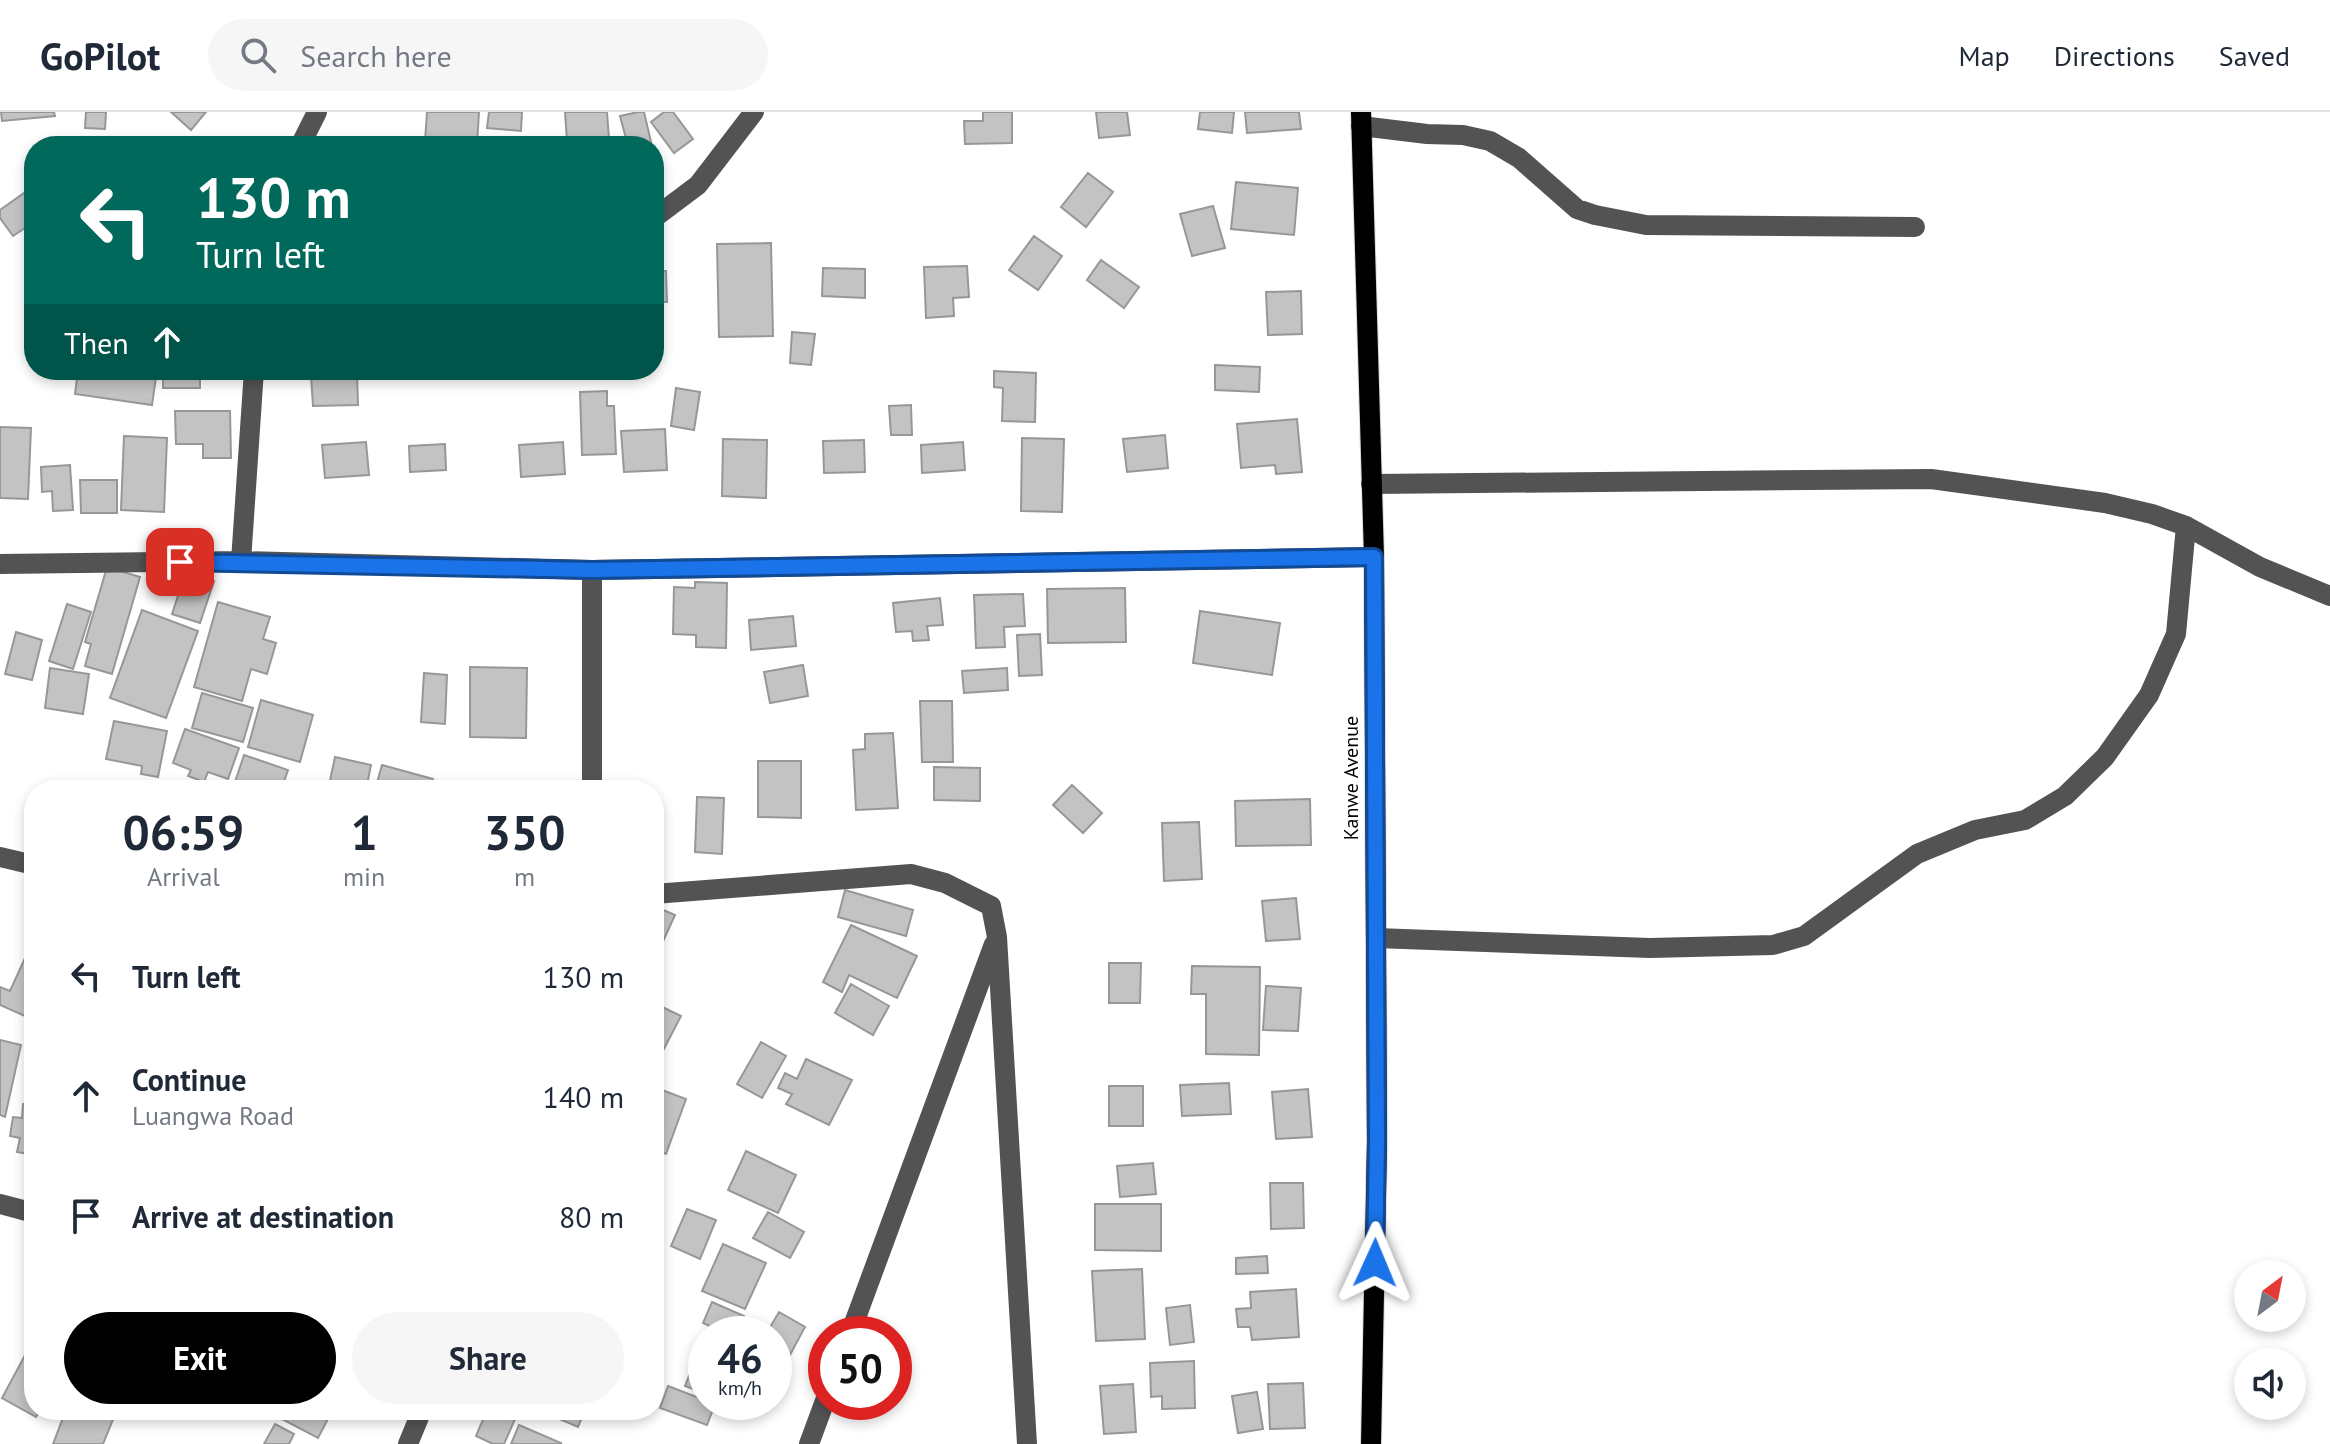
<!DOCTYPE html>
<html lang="en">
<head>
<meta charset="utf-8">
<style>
	:root { --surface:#fff; --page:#f6f6f7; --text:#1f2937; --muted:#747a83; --line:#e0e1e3; --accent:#000 }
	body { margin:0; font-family:"PT Sans",sans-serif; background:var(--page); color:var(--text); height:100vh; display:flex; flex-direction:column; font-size:30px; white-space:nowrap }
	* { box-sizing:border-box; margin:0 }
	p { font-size:26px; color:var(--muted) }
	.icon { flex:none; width:44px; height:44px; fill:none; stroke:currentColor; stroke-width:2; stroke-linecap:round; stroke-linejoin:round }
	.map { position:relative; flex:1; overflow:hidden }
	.panel { position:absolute; left:24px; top:668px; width:640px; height:640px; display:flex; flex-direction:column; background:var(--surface); border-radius:32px; box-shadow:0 4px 12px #0003 }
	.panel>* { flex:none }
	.guide { position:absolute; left:24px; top:24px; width:640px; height:244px; border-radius:32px; box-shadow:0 4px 12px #0003; background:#00695c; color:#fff; overflow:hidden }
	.needle { width:52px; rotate:32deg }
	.controls { position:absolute; left:2234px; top:1148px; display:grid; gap:16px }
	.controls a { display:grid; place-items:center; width:72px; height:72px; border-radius:50%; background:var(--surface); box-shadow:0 4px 12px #0003; font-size:40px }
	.speed { position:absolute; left:688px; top:1204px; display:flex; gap:16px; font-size:40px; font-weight:700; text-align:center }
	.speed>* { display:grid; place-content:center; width:104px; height:104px; border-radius:50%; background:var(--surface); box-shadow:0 4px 12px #0003; line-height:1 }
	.speed small { font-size:20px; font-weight:400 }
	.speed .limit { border:12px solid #d22; background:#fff; color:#111 }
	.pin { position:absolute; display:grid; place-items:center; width:68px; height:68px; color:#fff; margin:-34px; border-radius:16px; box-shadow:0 4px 12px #0006 }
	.me { position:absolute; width:88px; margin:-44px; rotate:1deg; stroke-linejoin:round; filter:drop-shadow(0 0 6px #0008) }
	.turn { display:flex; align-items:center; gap:28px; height:168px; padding:0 40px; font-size:36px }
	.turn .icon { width:104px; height:104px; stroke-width:2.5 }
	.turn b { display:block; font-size:56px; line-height:68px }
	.then { display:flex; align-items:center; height:76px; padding:0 40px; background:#0003; gap:16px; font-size:30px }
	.eta { display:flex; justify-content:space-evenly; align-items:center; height:136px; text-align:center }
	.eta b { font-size:48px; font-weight:700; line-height:56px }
	.cta { display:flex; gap:16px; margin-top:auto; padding:16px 40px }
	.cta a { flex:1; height:92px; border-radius:48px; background:var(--accent); color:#fff; font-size:32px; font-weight:700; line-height:92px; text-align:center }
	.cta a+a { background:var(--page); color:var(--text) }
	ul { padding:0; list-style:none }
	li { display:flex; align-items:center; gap:24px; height:120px; padding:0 40px }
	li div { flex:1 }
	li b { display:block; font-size:30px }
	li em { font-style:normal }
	header { display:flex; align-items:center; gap:48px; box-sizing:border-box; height:112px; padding:0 40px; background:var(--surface); border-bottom:2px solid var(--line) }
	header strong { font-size:38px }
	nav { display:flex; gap:44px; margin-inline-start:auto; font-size:28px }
	.search { width:560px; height:72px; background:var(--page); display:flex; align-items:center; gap:20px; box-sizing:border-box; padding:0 28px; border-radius:44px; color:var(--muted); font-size:30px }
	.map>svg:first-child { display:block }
	.building { fill:#c3c3c3; stroke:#979797; stroke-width:2 }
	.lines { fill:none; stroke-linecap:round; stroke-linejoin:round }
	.major-casing { stroke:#dbdbdb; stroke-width:22 }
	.minor { stroke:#535353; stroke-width:20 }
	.major { stroke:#000; stroke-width:20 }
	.route-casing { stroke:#114b97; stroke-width:20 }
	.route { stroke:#1a73e8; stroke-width:14 }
	.labels { text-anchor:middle; stroke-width:6; stroke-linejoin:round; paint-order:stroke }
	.street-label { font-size:20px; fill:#000; stroke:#fff }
</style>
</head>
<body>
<header>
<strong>GoPilot</strong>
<div class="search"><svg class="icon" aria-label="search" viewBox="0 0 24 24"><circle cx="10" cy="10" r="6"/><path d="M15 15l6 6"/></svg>Search here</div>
<nav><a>Map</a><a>Directions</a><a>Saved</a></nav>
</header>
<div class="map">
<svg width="2330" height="1332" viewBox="0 0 2330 1332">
	<rect width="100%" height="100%" fill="#fff"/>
	<!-- building -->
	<path class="building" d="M1,0H54L55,4L2,9Z
		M86,0H106L105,17L85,16Z
		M171,0H206L191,18Z
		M427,0H479L477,33L425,29Z
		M489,0H522L521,19L487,16Z
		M565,0H607L609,27L567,29Z
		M638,0H644L652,34H628L620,4Z
		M664,0H673L693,27L674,41L651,10Z
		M983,0H1012V31L965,32L964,9H983Z
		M1096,0H1127L1130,23L1099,26Z
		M1200,0H1234L1232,21L1198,17Z
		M1245,0H1299L1301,17L1247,21Z
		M1088,61L1113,80L1086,115L1061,95Z
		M1236,70L1298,76L1294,123L1231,117Z
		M34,74V110L13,124L0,106V98Z
		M1213,94L1225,136L1192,144L1180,102Z
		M1034,124L1062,144L1038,178L1009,158Z
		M771,131L773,224L719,225L717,132Z
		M1101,148L1139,175L1124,196L1087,168Z
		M967,154L969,185L953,186L954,204L926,206L924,155Z
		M823,156L865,157V186L822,184Z
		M654,159H666L667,190H654Z
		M1301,179L1302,222L1268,223L1266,180Z
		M792,220L815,222L811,253L790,251Z
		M1215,253L1260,255L1259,280L1215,278Z
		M78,258L129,263L130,258H157L152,293L75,282Z
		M163,258H200V276H163Z
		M994,259L1036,261L1035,310L1002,309L1003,276L994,275Z
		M357,262L358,293L313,294L311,264Z
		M676,276L700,280L694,318L671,314Z
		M607,279V294H614L616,342L582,343L580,280Z
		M911,293L912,323H891L889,294Z
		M175,299H230L231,346H203V332H176Z
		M1297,307L1302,360L1276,362L1275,353L1241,356L1237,312Z
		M0,315L31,316L28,387L0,386Z
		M665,317L667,358L624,360L621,319Z
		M1165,323L1168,356L1127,360L1123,327Z
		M124,324L167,326L164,400L121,398Z
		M1022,326L1064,327L1062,400L1021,399Z
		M723,327L767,328L766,386L722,384Z
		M864,328L865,360L824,361L823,329Z
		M366,330L369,363L325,366L322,333Z
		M563,330L565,362L521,365L519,333Z
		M963,330L965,358L922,361L921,333Z
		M445,332L446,358L410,360L409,334Z
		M70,353L73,398L53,399L52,379L42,380L41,355Z
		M80,368H117V401H81Z
		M107,455L140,465L112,562L85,554L91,532L85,530Z
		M186,459L214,469L200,511L172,502Z
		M695,470L727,471L726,536L696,535V523L673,522L674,475L695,476Z
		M1125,476L1126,530L1048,531L1047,477Z
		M1023,482L1025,514L1004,515L1005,535L976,536L974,483Z
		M940,486L943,513L927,514L929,528L913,529L912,519L896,520L893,491Z
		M218,490L270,505L263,527L276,531L267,562L251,557L242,589L194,575Z
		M67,492L91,500L73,557L49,549Z
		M142,498L198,519L166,606L110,586Z
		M1200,499L1280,511L1272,563L1193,551Z
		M793,504L796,534L751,538L749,508Z
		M16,520L42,528L32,568L5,562Z
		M1040,522L1042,563L1019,564L1017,523Z
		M803,553L808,584L770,591L764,560Z
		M470,555L527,556L526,626L470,625Z
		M50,556L89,562L83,602L45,596Z
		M1007,556L1008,578L964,581L962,559Z
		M424,561L447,563L445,612L421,610Z
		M202,581L253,596L243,630L192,616Z
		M261,588L313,603L300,650L248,635Z
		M920,589H952L953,650H922Z
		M114,609L167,619L158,665L141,662L142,654L106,647Z
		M185,617L239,636L228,667L208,660L204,670L188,664L191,658L173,651Z
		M893,621L898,696L856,698L853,638L865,637V622Z
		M244,643L288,658L281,678H259L235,670Z
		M335,645L371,653L366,678H328Z
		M758,649H801V706L758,705Z
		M382,653L433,667L428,678H375Z
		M934,655L980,656V689L934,688Z
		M454,671L473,678H452Z
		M1072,673L1102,701L1083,721L1053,693Z
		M697,685L724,686L722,742L695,740Z
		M1310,687L1311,733L1236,734L1235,689Z
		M1199,710L1202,767L1164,769L1162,711Z
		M845,778L913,798L906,824L838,805Z
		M1296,786L1300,827L1266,829L1262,789Z
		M654,794L675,803L660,836L654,833Z
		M851,813L917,844L897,886L849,863L842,880L823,870Z
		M25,846L34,850V908L0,893V875L10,879Z
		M1109,851H1141L1140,891H1109Z
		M1192,854L1260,855L1259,943L1206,942V882H1191Z
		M851,872L889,894L873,923L835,901Z
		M1266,874L1301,876L1298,919L1263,918Z
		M654,891L681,904L654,956Z
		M0,928L21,933L5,1005L0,1003Z
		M761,930L786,944L762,986L737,972Z
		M806,947L852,968L829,1013L786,992L792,982L778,976L785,961L797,967Z
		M34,969V1043L17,1040L20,1026L10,1024L13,1005L22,1006L23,992L30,993Z
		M1229,971L1231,1002L1182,1004L1180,973Z
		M1109,974H1143V1014H1109Z
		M654,975L686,987L666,1042L654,1037Z
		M1308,977L1312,1025L1276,1027L1272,980Z
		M746,1039L796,1063L778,1101L728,1078Z
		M1153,1051L1156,1082L1120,1085L1117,1054Z
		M1270,1071H1303L1304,1116L1271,1117Z
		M1095,1092H1161V1139L1095,1138Z
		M687,1097L716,1108L700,1147L671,1134Z
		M768,1100L804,1120L790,1146L753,1126Z
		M723,1132L766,1151L745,1197L702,1179Z
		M1267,1144L1268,1161L1236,1162V1146Z
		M1142,1157L1145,1227L1096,1229L1092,1159Z
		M1296,1177L1299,1225L1252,1228L1250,1215H1238L1236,1197L1251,1196L1250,1180Z
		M712,1190L744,1204L736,1222H727L703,1211Z
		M1190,1193L1194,1230L1170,1233L1166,1196Z
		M779,1200L805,1215L790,1243L774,1234V1222H766Z
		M702,1231L706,1233V1282L685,1274Z
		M31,1232L34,1234V1298H40L36,1305L2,1286Z
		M1194,1249L1195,1296L1162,1297V1284L1151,1285L1150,1251Z
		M1303,1271L1305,1316L1270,1317L1268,1272Z
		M1133,1272L1136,1320L1104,1322L1100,1274Z
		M668,1274L715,1292L707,1313L660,1296Z
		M1257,1280L1263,1317L1238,1321L1232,1284Z
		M66,1298H97L114,1305L103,1332H53Z
		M284,1298H326L331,1301L318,1326L280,1306Z
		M487,1298H519L504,1332H493L476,1324Z
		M544,1298H585L578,1315L543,1300Z
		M275,1312L294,1322L289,1332H264Z
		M519,1313L561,1331L560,1332H511Z"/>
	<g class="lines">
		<defs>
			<path id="major" d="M1361,0L1374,445L1377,1030L1371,1332"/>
		</defs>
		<!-- major casing -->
		<use href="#major" class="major-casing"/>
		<!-- minor -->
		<path class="minor" d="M1361,14L1427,22L1463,23L1490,29L1519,46L1577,97L1595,103L1646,113L1915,115
			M300,34L317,0
			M654,106L698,73L754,0
			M1371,372L1931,367L2105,391L2152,402L2186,414L2260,455L2330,484
			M241,449L254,258
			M0,452L241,449L592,458
			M592,678V458L1374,445
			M0,745L34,753
			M654,782L911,762L945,771L991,794L997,825L1027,1332
			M1376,826L1650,836L1773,833L1804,824L1917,742L1975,718L2025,708L2065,684L2105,645L2149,583L2176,522L2186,414
			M0,1092L34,1101
			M850,1222L994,832
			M408,1332L422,1298
			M809,1332L826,1286"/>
		<!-- major -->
		<use href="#major" class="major"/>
	</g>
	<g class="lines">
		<defs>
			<path id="route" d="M180,450L592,458L1374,445L1377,1030L1375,1151"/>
		</defs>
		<!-- route casing -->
		<use href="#route" class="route-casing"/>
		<!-- route -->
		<use href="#route" class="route"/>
	</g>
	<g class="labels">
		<!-- street labels -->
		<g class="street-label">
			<text transform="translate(1351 666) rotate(-90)" y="7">Kanwe Avenue</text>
		</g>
	</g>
</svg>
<div class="controls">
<a><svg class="needle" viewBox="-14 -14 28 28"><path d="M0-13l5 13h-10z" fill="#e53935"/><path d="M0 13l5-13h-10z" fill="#747a83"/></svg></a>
<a><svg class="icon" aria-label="sound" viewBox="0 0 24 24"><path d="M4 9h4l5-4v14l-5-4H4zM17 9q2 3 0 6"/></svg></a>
</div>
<div class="speed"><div>46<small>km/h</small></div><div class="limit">50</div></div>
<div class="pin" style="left:180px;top:450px;background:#d93025"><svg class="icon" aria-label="arrive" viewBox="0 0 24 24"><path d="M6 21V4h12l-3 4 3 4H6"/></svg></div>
<svg class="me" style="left:1375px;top:1151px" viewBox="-20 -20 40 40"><path d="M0-17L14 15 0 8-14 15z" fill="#1a73e8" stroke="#fff" stroke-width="4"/></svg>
<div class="guide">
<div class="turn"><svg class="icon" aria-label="left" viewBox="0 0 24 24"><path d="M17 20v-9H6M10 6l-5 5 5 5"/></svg><div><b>130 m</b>Turn left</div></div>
<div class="then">Then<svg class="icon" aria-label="ahead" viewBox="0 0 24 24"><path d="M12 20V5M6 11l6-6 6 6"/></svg></div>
</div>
<section class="panel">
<div class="eta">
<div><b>06:59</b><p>Arrival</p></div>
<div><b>1</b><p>min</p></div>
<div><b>350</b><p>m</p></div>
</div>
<ul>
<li><svg class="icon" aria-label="left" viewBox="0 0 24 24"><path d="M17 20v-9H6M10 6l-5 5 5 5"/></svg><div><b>Turn left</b></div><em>130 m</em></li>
<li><svg class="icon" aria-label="ahead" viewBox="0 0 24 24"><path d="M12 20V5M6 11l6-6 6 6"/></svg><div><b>Continue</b><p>Luangwa Road</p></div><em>140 m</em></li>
<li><svg class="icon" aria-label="arrive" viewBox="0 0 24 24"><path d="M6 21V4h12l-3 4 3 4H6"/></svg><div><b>Arrive at destination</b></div><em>80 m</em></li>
</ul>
<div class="cta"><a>Exit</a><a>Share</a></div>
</section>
</div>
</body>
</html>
